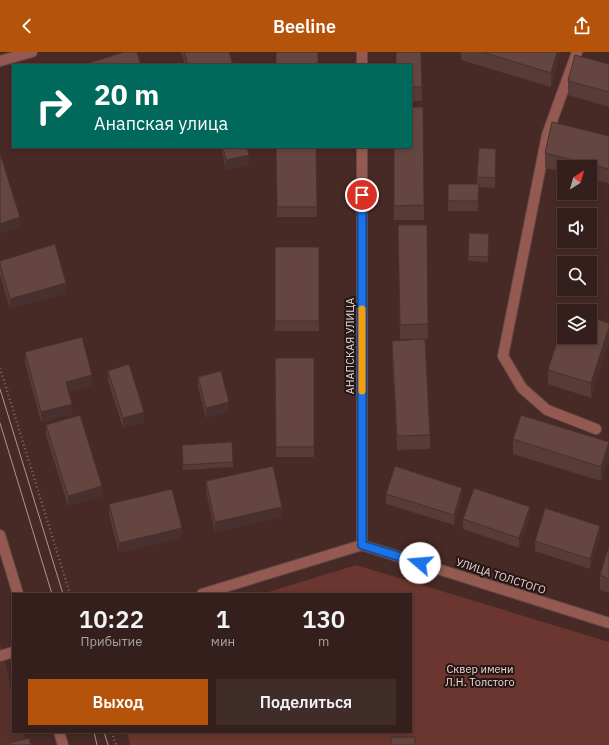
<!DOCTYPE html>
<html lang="ru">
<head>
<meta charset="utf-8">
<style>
	:root { --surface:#351f1c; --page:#402c29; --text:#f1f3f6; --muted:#aaa2a3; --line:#4f3d3b; --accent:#b45309 }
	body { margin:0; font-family:"IBM Plex Sans",sans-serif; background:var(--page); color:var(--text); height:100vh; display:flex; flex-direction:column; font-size:15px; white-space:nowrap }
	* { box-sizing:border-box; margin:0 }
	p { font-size:13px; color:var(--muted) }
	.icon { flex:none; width:22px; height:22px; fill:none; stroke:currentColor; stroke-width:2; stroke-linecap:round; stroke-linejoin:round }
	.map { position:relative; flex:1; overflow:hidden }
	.panel { position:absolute; left:12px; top:541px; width:400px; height:140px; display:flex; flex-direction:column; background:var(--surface); border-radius:0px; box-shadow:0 2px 6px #0003,0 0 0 1px var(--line) }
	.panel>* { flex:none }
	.hud { position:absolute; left:12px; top:12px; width:400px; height:84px; border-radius:0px; box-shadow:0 2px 6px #0003,0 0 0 1px var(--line); background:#00695c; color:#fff; overflow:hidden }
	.needle { width:26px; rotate:37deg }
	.controls { position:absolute; left:557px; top:108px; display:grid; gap:8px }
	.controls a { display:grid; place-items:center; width:40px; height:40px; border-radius:0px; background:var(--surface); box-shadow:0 2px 6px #0003,0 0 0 1px var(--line); font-size:20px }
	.pin { position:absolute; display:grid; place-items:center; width:34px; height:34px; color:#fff; margin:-17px; border:2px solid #fff; border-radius:50%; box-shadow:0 1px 4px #0007 }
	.me { position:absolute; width:44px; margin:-22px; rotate:288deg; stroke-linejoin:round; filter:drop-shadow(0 0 3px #0008) }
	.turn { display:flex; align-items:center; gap:14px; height:84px; padding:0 16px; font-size:18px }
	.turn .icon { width:52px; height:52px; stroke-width:2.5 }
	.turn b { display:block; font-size:28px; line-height:34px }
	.eta { display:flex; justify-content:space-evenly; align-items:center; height:68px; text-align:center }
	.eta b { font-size:24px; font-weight:600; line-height:28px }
	.cta { display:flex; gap:8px; margin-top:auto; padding:8px 16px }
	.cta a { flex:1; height:46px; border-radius:0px; background:var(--accent); color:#fff; font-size:16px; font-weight:600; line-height:46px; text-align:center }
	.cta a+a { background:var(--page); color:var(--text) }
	header { display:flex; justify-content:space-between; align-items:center; height:52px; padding:0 16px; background:var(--accent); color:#fff; font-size:18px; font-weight:600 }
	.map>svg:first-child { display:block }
	.built { fill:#56312b }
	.green { fill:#6a362f }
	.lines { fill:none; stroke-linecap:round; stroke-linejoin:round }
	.minor-casing { stroke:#644844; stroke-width:12 }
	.path { stroke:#816763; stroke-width:2.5; stroke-dasharray:1 3; stroke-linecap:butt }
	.minor { stroke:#945a51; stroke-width:10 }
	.tram { stroke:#ad9592; stroke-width:1 }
	.wall { fill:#573b37 }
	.shaded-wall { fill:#47302d }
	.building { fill:#654540; stroke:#47302d }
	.route-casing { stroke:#114b97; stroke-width:10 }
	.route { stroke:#1a73e8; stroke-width:7 }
	.slow { stroke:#f59e0b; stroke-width:7 }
	.labels { text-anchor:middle; stroke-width:4; stroke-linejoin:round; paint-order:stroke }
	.street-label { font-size:11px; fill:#e8d4d1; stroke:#241614 }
	.park-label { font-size:11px; fill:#f2d9d4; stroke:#241614 }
</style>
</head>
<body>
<header><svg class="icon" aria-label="back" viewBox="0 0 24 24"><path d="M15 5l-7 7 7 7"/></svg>Beeline<svg class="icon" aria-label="share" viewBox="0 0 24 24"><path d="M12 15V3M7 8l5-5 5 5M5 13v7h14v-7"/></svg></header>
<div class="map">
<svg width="609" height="693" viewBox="0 0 609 693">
	<rect width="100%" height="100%" fill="#472925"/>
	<!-- built -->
	<path class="built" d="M0,592L4,603L13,646V680H23L27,693H0Z"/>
	<!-- green -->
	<path class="green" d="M356,513L609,590V693H130L127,680H411V542H262Z"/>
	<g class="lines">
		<defs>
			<path id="minor" d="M362,0V13
				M577,0L547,83L503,304L522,336L547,358L596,377
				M0,9L32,0
				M362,95V493
				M0,483L18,542
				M202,542L362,493L609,571
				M0,604L13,600
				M59,680L63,693"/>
		</defs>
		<!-- minor casing -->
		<use href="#minor" class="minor-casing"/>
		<!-- path -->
		<path class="path" d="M0,316L70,542
			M112,680L116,693"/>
		<!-- minor -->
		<use href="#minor" class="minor"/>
		<!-- tram -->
		<path class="tram" d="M0,337L63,542
			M0,371L52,542
			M94,680L97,693
			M104,680L108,693"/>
	</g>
	<!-- wall -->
	<path class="wall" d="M181,0H229L233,13H185Z
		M421,0L422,49H411V13Z
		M461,0H559V8L551,35L461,8Z
		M609,12V55L568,43V29Z
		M423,55L424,168H394V95Z
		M609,84V131L590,127V115H564V120L545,116V101Z
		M221,95H247L249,113L226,118Z
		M276,95H316L317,165H277Z
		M496,107L495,136L479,135L478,159H448V132H477V125Z
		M398,173H427L428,287H400Z
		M489,182L488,210L468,209V204Z
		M275,195H319V279H275Z
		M0,209L66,241L10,257L0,223Z
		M609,271V290L591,346L548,332V318Z
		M392,289L430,383V397L397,398L392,303Z
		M25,300L92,333L68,340L72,362L41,370L25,310Z
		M275,306H314V405H276Z
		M108,319L144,370L123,376L108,329Z
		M198,325L229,360L206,366L198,335Z
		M46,373L102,444L68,454L46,383Z
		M513,387L609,390V405L601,429L513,402Z
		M182,393L233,410V415L183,418Z
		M206,429L282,465L215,480L206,439Z
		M386,442L462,446L454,473L386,452Z
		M109,452L182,486L119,501L109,462Z
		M530,465L519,496L463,477V467Z
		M600,484L590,517L535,499V489Z
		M609,494V541L600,538V523Z"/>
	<!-- shaded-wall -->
	<path class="shaded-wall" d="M557,0H559V8L551,35V21Z
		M249,103V113L226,118V108Z
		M20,165V175L0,182V172Z
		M66,231V241L10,257V247Z
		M609,275V290L591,346V331Z
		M92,323V333L66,340V330Z
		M229,350V360L206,366V356Z
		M72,352V362L41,370V360Z
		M144,360V370L123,376V366Z
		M609,390V405L601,429V415Z
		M102,434V444L68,454V444Z
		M462,436V446L454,473V463Z
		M282,455V465L215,480V470Z
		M530,455V465L519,496V486Z
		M600,474V484L590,517V507Z
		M182,476V486L119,501V491Z"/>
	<!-- building -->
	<path class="building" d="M124,0H137L141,13H82Z
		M184,0H229L233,13H188Z
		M276,0H318V13H276Z
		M396,0H421L422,35H411V13H396Z
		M482,0H557L551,21Z
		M575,3L609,12V40L568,29Z
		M411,55H423L424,153L394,154V95H411Z
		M552,70L609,84V117L545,101Z
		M223,95H247L249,103L226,108Z
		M276,95H316L317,155H277Z
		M479,96L496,97L495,126L477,125Z
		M0,101L20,165L0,172Z
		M448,132H479L478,149H448Z
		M398,173H427L428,272L400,273Z
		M469,181L489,182L488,205L468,204Z
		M55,192L66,231L10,247L0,213V209Z
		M275,195H319V269H275Z
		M590,265L609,271V275L591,331L548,318L564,268V285H590Z
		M82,285L92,323L66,330L72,352L41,360L25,300Z
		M425,287L430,383L397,384L392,289Z
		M275,306H314V395H276Z
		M129,312L144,360L123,366L108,319Z
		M221,319L229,350L206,356L198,325Z
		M80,363L102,434L68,444L46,373Z
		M521,363L609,390L601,415L513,387Z
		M232,390L233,410L183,413L182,393Z
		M273,414L282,455L215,470L206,429Z
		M395,414L462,436L454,463L386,442Z
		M474,436L530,455L519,486L463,467Z
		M172,437L182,476L119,491L109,452Z
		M545,456L600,474L590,507L535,489Z
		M609,494V527L600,523Z
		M391,685H415V693H391Z
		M29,686L31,693H9V691Z"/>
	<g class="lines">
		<defs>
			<path id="route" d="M362,143V493L420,511"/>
		</defs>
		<!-- route casing -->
		<use href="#route" class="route-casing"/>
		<!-- route -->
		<use href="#route" class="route"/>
		<!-- slow -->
		<path class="slow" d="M362,257V339"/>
	</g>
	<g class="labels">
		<!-- street labels -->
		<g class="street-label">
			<text transform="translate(350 294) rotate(-90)" y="4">АНАПСКАЯ УЛИЦА</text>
			<text transform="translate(501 524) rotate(18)" y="4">УЛИЦА ТОЛСТОГО</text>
		</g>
		<!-- park labels -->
		<g class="park-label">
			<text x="480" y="621">Сквер имени<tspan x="480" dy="13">Л.Н. Толстого</tspan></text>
		</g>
	</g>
</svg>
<div class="controls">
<a><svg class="needle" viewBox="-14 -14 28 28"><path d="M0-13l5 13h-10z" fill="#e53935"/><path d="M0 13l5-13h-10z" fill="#aaa2a3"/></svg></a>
<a><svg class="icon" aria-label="sound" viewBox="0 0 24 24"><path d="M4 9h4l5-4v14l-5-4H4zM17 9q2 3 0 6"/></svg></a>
<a><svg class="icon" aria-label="search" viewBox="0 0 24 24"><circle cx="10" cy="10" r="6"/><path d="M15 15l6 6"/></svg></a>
<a><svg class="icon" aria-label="layers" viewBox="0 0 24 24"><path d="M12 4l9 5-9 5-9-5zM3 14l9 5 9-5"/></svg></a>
</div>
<div class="pin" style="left:362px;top:143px;background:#d93025"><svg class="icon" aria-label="arrive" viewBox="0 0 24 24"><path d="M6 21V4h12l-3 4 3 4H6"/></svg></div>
<svg class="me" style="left:420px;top:511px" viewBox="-20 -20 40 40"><circle r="19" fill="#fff"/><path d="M0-13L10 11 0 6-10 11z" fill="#1a73e8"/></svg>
<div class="hud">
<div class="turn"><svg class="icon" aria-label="right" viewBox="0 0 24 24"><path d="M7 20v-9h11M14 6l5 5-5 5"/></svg><div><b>20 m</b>Анапская улица</div></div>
</div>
<section class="panel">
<div class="eta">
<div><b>10:22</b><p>Прибытие</p></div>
<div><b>1</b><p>мин</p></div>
<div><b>130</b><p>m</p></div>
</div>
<div class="cta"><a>Выход</a><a>Поделиться</a></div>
</section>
</div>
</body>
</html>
